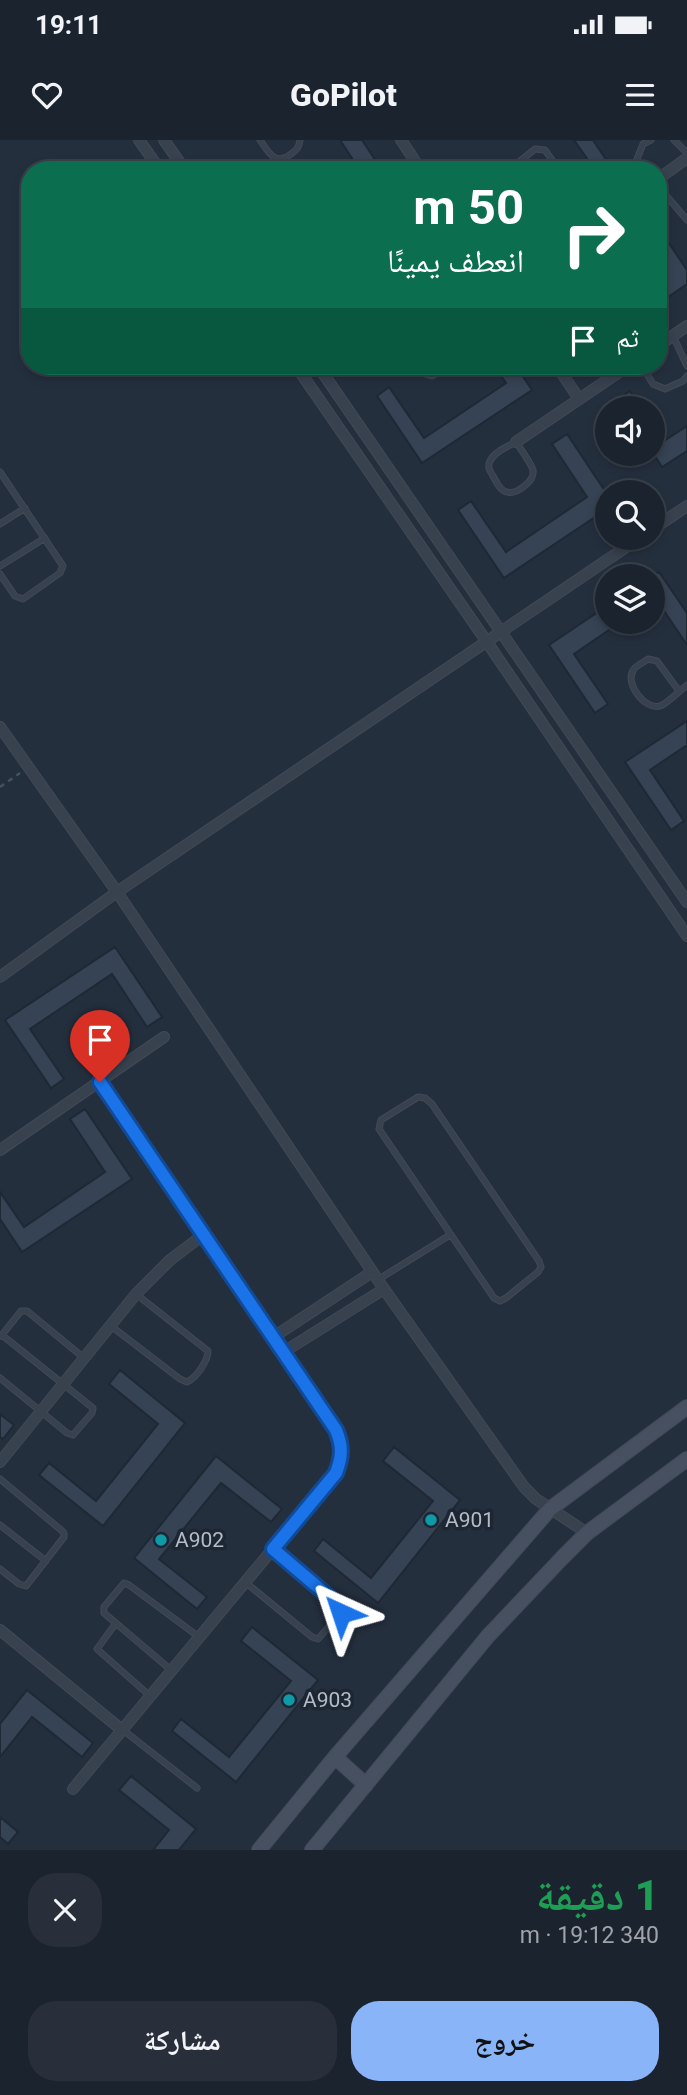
<!DOCTYPE html>
<html lang="ar">
<head>
<meta charset="utf-8">
<style>
	:root { --surface:#1b232e; --page:#282f3a; --text:#f1f3f6; --muted:#a0a4aa; --line:#39404a; --accent:#8ab4f8 }
	body { margin:0; font-family:Roboto,"Noto Naskh Arabic",sans-serif; background:var(--page); color:var(--text); direction:rtl; height:100vh; display:flex; flex-direction:column; font-size:26px; white-space:nowrap }
	* { box-sizing:border-box; margin:0 }
	p { font-size:23px; color:var(--muted) }
	.icon { flex:none; width:38px; height:38px; fill:none; stroke:currentColor; stroke-width:2; stroke-linecap:round; stroke-linejoin:round }
	.map { position:relative; height:1710px; overflow:hidden; direction:ltr }
	.sheet { display:flex; flex-direction:column; background:var(--surface); flex:1 }
	.sheet>* { flex:none }
	.top-card { position:absolute; left:21px; top:21px; width:646px; height:214px; border-radius:28px; box-shadow:0 4px 10px #0003,0 0 0 2px var(--line); direction:rtl; background:#0b6e4f; color:#fff; overflow:hidden }
	.controls { position:absolute; left:595px; top:256px; display:grid; gap:14px }
	.controls a { display:grid; place-items:center; width:70px; height:70px; border-radius:50%; background:var(--surface); box-shadow:0 4px 10px #0003,0 0 0 2px var(--line); font-size:35px }
	.pin { position:absolute; display:grid; place-items:center; width:60px; height:60px; color:#fff; margin:-72px -30px; border-radius:50% 50% 50% 0; rotate:-45deg; box-shadow:0 0 7px #0007 }
	.pin .icon { rotate:45deg }
	.me { position:absolute; width:77px; margin:-38px; rotate:318deg; stroke-linejoin:round; filter:drop-shadow(0 0 5px #0008) }
	.turn { display:flex; align-items:center; gap:24px; height:147px; padding:0 28px; font-size:32px }
	.turn .icon { width:91px; height:91px; stroke-width:2.5 }
	.turn b { display:block; font-size:49px; line-height:60px }
	.then { display:flex; align-items:center; height:66px; padding:0 28px; background:#0003; gap:14px; font-size:26px }
	.round { display:grid; place-items:center; flex:none; width:74px; height:74px; border-radius:28px; background:var(--page) }
	.headline { display:flex; align-items:center; justify-content:space-between; height:119px; padding:0 28px }
	h1 { font-size:42px; font-weight:800; line-height:52px; color:#1e9e55 }
	.primary-button { display:flex; gap:14px; margin-top:auto; padding:14px 28px }
	.primary-button a { flex:1; height:80px; border-radius:28px; background:var(--accent); color:#111; font-size:28px; font-weight:800; line-height:80px; text-align:center }
	.primary-button a+a { background:var(--page); color:var(--text) }
	.status { display:flex; justify-content:space-between; align-items:center; height:49px; padding:0 35px; background:var(--surface); direction:ltr }
	.status svg { height:19px; fill:currentColor }
	header { display:flex; justify-content:space-between; align-items:center; height:91px; padding:0 28px; background:var(--surface); font-size:32px; font-weight:800 }
	.map>svg:first-child { display:block }
	.building { fill:#364354; stroke:#1f2835; stroke-width:2 }
	.lines { fill:none; stroke-linecap:round; stroke-linejoin:round }
	.lane-casing { stroke:#414a57; stroke-width:7 }
	.street-casing { stroke:#414a57; stroke-width:12 }
	.secondary-casing { stroke:#414a57; stroke-width:16 }
	.path { stroke:#3f5557; stroke-width:2.5; stroke-dasharray:5 5; stroke-linecap:butt }
	.lane { stroke:#38414e; stroke-width:5 }
	.street { stroke:#38414e; stroke-width:10 }
	.secondary { stroke:#465061; stroke-width:14 }
	.route-casing { stroke:#114b97; stroke-width:18 }
	.route { stroke:#1a73e8; stroke-width:12 }
	.culture-dot { fill:#0f9aa8; stroke:#1d2633; stroke-width:2.5 }
	.labels { text-anchor:middle; stroke-width:7; stroke-linejoin:round; paint-order:stroke }
	.poi-label { font-size:21px; fill:#b4bcc9; stroke:#1d2633; text-anchor:start }
</style>
</head>
<body>
<div class="status"><b>19:11</b><svg viewBox="0 0 49 12"><path d="M0 12V9h3v3zM5 12V6h3v6zM10 12V3h3v9zM15 12V0h3v12zM26 1h20v11H26zM47 4h2v5h-2z"/></svg></div>
<header><svg class="icon" aria-label="menu" viewBox="0 0 24 24"><path d="M4 6h16M4 12h16M4 18h16"/></svg>GoPilot<svg class="icon" aria-label="heart" viewBox="0 0 24 24"><path d="M12 20l-8-8c-3-5 5-10 8-4 3-6 11-1 8 4z"/></svg></header>
<div class="map">
<svg width="687" height="1710" viewBox="0 0 687 1710">
	<rect width="100%" height="100%" fill="#242f3e"/>
	<!-- building -->
	<path class="building" d="M340,0H362L382,30H351L357,26Z
		M574,0H593L613,30H595Z
		M658,87L687,130V144L658,164V139L667,133L658,119Z
		M494,226H516L532,250L422,323L377,256L389,247L424,298L506,243Z
		M630,251L641,268H622L617,260Z
		M653,285L664,301L687,286V311L662,327L653,313Z
		M567,294L607,354V369L504,438L458,370L471,361L506,412L587,357L552,304Z
		M659,432L687,473V505L656,459L653,461V436Z
		M607,466V481H622L574,514L608,564L595,573L549,505Z
		M687,581V605L650,630L684,681L671,690L625,622Z
		M115,807L162,877L147,887L112,834L30,889L64,939L51,948L5,880Z
		M85,969L132,1039L22,1112L0,1079V1052L24,1087L105,1032L70,979Z
		M120,1230L185,1283L103,1386L39,1335L49,1323L96,1361L158,1284L109,1244Z
		M0,1274L14,1285L3,1299L0,1297Z
		M394,1307L460,1360L378,1463L314,1411L323,1399L371,1438L433,1361L383,1321Z
		M216,1316L282,1369L271,1382L221,1343L159,1419L207,1457L197,1469L134,1418Z
		M252,1487L318,1540L236,1642L172,1591L181,1579L229,1617L291,1541L241,1501Z
		M27,1550L93,1603L82,1617L32,1577L0,1617V1584Z
		M131,1636L196,1689L179,1710H153L169,1690L119,1650Z
		M0,1677L18,1692L8,1704L0,1697Z"/>
	<g class="lines">
		<defs>
			<path id="lane" d="M260,0C269,13 275,26 291,14C297,10 299,7 300,0
				M674,0L687,13
				M509,30L535,9L545,10L559,30
				M645,30L637,19L643,4L651,0
				M658,46L687,80
				M673,196L687,226
				M417,226L422,233L432,236L450,226
				M642,226L653,244L665,249L683,241L687,236
				M516,302C521,310 530,321 533,330C535,341 516,355 507,352C500,351 496,341 493,336C490,331 487,327 490,321C494,312 508,306 516,302Z
				M0,332L63,426L60,433L23,459L15,456L0,434
				M0,384L25,368
				M0,426L45,398
				M679,551L657,521L648,519C644,522 637,525 634,529C623,543 646,571 660,566C668,563 680,550 687,545
				M418,957L425,958L432,964L539,1121L541,1127L538,1132L506,1158L500,1161L494,1158L379,989L381,980Z
				M379,1139L450,1095
				M111,1186L180,1239L187,1242C196,1238 208,1221 208,1211L136,1154
				M1,1196L21,1171H27L84,1218
				M0,1238L67,1293L73,1295L92,1273L93,1268L2,1195
				M0,1339L61,1390L64,1393V1397L26,1446L19,1444L0,1429
				M0,1385L46,1421
				M245,1442L312,1497L318,1499L341,1473V1467L273,1409
				M116,1483L97,1509L150,1556
				M171,1530L104,1473V1467L124,1443L129,1445L199,1497
				M123,1590L197,1648"/>
			<path id="street" d="M139,0L160,30
				M164,0L185,30
				M401,0L421,30
				M658,39L687,18
				M658,206L687,186
				M296,226L487,502L687,796
				M318,226L687,762
				M557,226L579,259
				M516,302L628,226
				M653,389L687,366
				M0,587L117,752L384,1149L524,1347L536,1359L587,1393
				M0,837L117,752L641,397
				M0,1010L164,897
				M272,1198L372,1132
				M282,1213L384,1149
				M0,1322L136,1154L170,1120L203,1095
				M0,1490L122,1590
				M73,1649L336,1333C342,1317 343,1307 336,1290L100,942"/>
			<path id="secondary" d="M335,1617L366,1645
				M259,1710L335,1617L550,1369L687,1267
				M312,1710L488,1496L563,1417L587,1393L687,1319"/>
		</defs>
		<!-- lane casing -->
		<use href="#lane" class="lane-casing"/>
		<!-- street casing -->
		<use href="#street" class="street-casing"/>
		<!-- secondary casing -->
		<use href="#secondary" class="secondary-casing"/>
		<!-- path -->
		<path class="path" d="M0,647L20,633"/>
		<!-- lane -->
		<use href="#lane" class="lane"/>
		<!-- street -->
		<use href="#street" class="street"/>
		<!-- secondary -->
		<use href="#secondary" class="secondary"/>
	</g>
	<g class="lines">
		<defs>
			<path id="route" d="M100,942L336,1290C343,1307 342,1317 336,1333L273,1409L341,1467V1473"/>
		</defs>
		<!-- route casing -->
		<use href="#route" class="route-casing"/>
		<!-- route -->
		<use href="#route" class="route"/>
	</g>
	<!-- markers -->
	<g class="culture-dot">
		<circle cx="431" cy="1380" r="7"/>
		<circle cx="161" cy="1400" r="7"/>
		<circle cx="289" cy="1560" r="7"/>
	</g>
	<g class="labels">
		<!-- poi labels -->
		<g class="poi-label">
			<text x="445" y="1387">A901</text>
			<text x="175" y="1407">A902</text>
			<text x="303" y="1567">A903</text>
		</g>
	</g>
</svg>
<div class="controls">
<a><svg class="icon" aria-label="sound" viewBox="0 0 24 24"><path d="M4 9h4l5-4v14l-5-4H4zM17 9q2 3 0 6"/></svg></a>
<a><svg class="icon" aria-label="search" viewBox="0 0 24 24"><circle cx="10" cy="10" r="6"/><path d="M15 15l6 6"/></svg></a>
<a><svg class="icon" aria-label="layers" viewBox="0 0 24 24"><path d="M12 4l9 5-9 5-9-5zM3 14l9 5 9-5"/></svg></a>
</div>
<div class="pin" style="left:100px;top:942px;background:#d93025"><svg class="icon" aria-label="arrive" viewBox="0 0 24 24"><path d="M6 21V4h12l-3 4 3 4H6"/></svg></div>
<svg class="me" style="left:341px;top:1473px" viewBox="-20 -20 40 40"><path d="M0-17L14 15 0 8-14 15z" fill="#1a73e8" stroke="#fff" stroke-width="4"/></svg>
<div class="top-card">
<div class="turn"><svg class="icon" aria-label="right" viewBox="0 0 24 24"><path d="M7 20v-9h11M14 6l5 5-5 5"/></svg><div><b>50 m</b>انعطف يمينًا</div></div>
<div class="then">ثم<svg class="icon" aria-label="arrive" viewBox="0 0 24 24"><path d="M6 21V4h12l-3 4 3 4H6"/></svg></div>
</div>
</div>
<section class="sheet">
<div class="headline"><div><h1>1 دقيقة</h1><p>340 m · 19:12</p></div><a class="round"><svg class="icon" aria-label="close" viewBox="0 0 24 24"><path d="M6 6l12 12M18 6L6 18"/></svg></a></div>
<div class="primary-button"><a>خروج</a><a>مشاركة</a></div>
</section>
</body>
</html>
